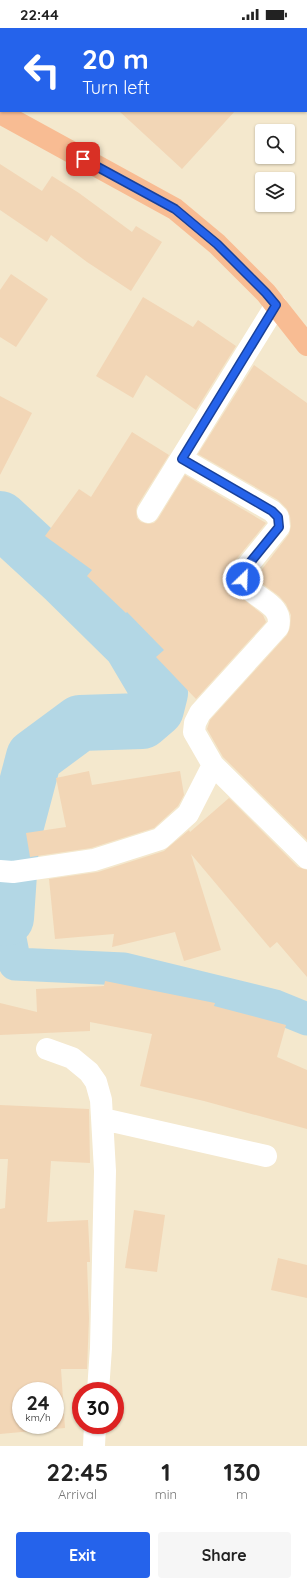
<!DOCTYPE html>
<html lang="en">
<head>
<meta charset="utf-8">
<style>
	:root { --surface:#fff; --page:#f6f6f6; --text:#222; --muted:#767676; --accent:#2563eb }
	body { margin:0; font-family:Quicksand,sans-serif; background:var(--page); color:var(--text); height:100vh; display:flex; flex-direction:column; font-size:15px; white-space:nowrap }
	* { box-sizing:border-box; margin:0 }
	p { font-size:13px; color:var(--muted) }
	.icon { flex:none; width:22px; height:22px; fill:none; stroke:currentColor; stroke-width:2; stroke-linecap:round; stroke-linejoin:round }
	.map { position:relative; height:1418px; overflow:hidden }
	.drawer { display:flex; flex-direction:column; background:var(--surface); flex:1 }
	.drawer>* { flex:none }
	.top-card { position:absolute; left:0px; top:0px; width:307px; height:84px; box-shadow:0 1px 3px #0004; background:#2563eb; color:#fff; overflow:hidden }
	.buttons { position:absolute; left:255px; top:96px; display:grid; gap:8px }
	.buttons a { display:grid; place-items:center; width:40px; height:40px; border-radius:4px; background:var(--surface); box-shadow:0 1px 3px #0004; font-size:20px }
	.speed { position:absolute; left:12px; top:1354px; display:flex; gap:8px; font-size:20px; font-weight:700; text-align:center }
	.speed>* { display:grid; place-content:center; width:52px; height:52px; border-radius:50%; background:var(--surface); box-shadow:0 1px 3px #0004; line-height:1 }
	.speed small { font-size:10px; font-weight:400 }
	.speed .limit { border:6px solid #d22; background:#fff; color:#111 }
	.pin { position:absolute; display:grid; place-items:center; width:34px; height:34px; color:#fff; margin:-17px; border-radius:8px; box-shadow:0 2px 6px #0006 }
	.me { position:absolute; width:44px; margin:-22px; rotate:24deg; stroke-linejoin:round; filter:drop-shadow(0 0 3px #0008) }
	.turn { display:flex; align-items:center; gap:14px; height:84px; padding:0 16px; font-size:18px }
	.turn .icon { width:52px; height:52px; stroke-width:2.5 }
	.turn b { display:block; font-size:28px; line-height:34px }
	.eta { display:flex; justify-content:space-evenly; align-items:center; height:68px; text-align:center }
	.eta b { font-size:24px; font-weight:700; line-height:28px }
	.button { display:flex; gap:8px; margin-top:auto; padding:8px 16px }
	.button a { flex:1; height:46px; border-radius:4px; background:var(--accent); color:#fff; font-size:16px; font-weight:700; line-height:46px; text-align:center }
	.button a+a { background:var(--page); color:var(--text) }
	.status { display:flex; justify-content:space-between; align-items:center; height:28px; padding:0 20px; background:var(--surface); direction:ltr }
	.status svg { height:11px; fill:currentColor }
	.map>svg:first-child { display:block }
	.residential { fill:#f4e8cd; fill-rule:evenodd }
	.lines { fill:none; stroke-linecap:round; stroke-linejoin:round }
	.canal { stroke:#b3d7e5; stroke-width:33 }
	.river { stroke:#b3d7e5; stroke-width:56 }
	.building { fill:#f2d6b6; fill-rule:evenodd }
	.minor { stroke:#fff; stroke-width:22 }
	.highway { stroke:#f8bc93; stroke-width:22 }
	.route-casing { stroke:#184099; stroke-width:10 }
	.route { stroke:#2563eb; stroke-width:7 }
</style>
</head>
<body>
<div class="status"><b>22:44</b><svg viewBox="0 0 49 12"><path d="M0 12V9h3v3zM5 12V6h3v6zM10 12V3h3v9zM15 12V0h3v12zM26 1h20v11H26zM47 4h2v5h-2z"/></svg></div>
<div class="map">
<svg width="307" height="1418" viewBox="0 0 307 1418">
	<rect width="100%" height="100%" fill="#fcf5de"/>
	<!-- residential -->
	<path class="residential" d="M0,0H307V1418H0ZM1,1H306V83H1ZM262,103H288V129H262ZM262,151H288V177H262ZM21,1363H55V1397H21ZM81,1363H115V1397H81Z"/>
	<g class="lines">
		<!-- canal -->
		<path class="canal" d="M6,890L15,936L124,941L275,978L307,991"/>
		<!-- river -->
		<path class="river" d="M0,491L66,552L131,616L160,665L156,681L142,693L80,695L34,729L11,816L6,890"/>
	</g>
	<!-- building -->
	<path class="building" d="M119,83H235L182,141Z
		M0,136L42,163L52,148L79,165L132,204L136,198L162,214L131,263L87,234L51,207L47,214L0,182Z
		M11,246L48,271L16,319L0,309V262Z
		M143,269L193,299L198,292L236,318L196,382L146,347L133,370L96,348Z
		M254,337L307,375V812L223,729L207,701L210,692L287,607L290,600L291,587L286,576L279,568L260,554L256,549L289,506L291,498L290,488L287,481L278,472L198,426Z
		M0,368L32,385L0,447Z
		M132,404L169,427L137,478L136,483L137,490L141,494L148,496L154,495L158,491L185,447L266,495L234,534L231,550L232,557L237,566L263,587L266,594L196,671L156,629L164,622L127,584L126,585L87,548L92,542L45,508L79,461L91,469Z
		M89,743L92,757L180,743L184,767L178,778L154,800L91,820L30,829L26,805L66,799L56,750Z
		M229,770L298,839L307,842V949L277,914L270,920L191,826L221,922L184,933L175,904L112,919L114,906L55,911L49,851L98,844L164,823L189,802L190,804Z
		M105,953L215,975L214,978L286,997L277,1029L307,1042V1101L204,1073L140,1058L152,1006L90,994V1003L0,1007V975L37,984L36,961L104,958Z
		M0,1077L89,1081L90,1135L51,1133L47,1194L88,1192L90,1234H87L89,1290L87,1341H61L65,1400L0,1406V1181L5,1180L8,1131H0ZM21,1363H55V1397H21Z
		M134,1182L165,1187L157,1244L125,1240Z
		M278,1230L307,1237V1270L271,1262Z"/>
	<g class="lines">
		<!-- minor -->
		<path class="minor" d="M52,1V0
			M269,1L270,0
			M148,484L276,277
			M213,737L307,830
			M0,843L13,844L94,832L160,811L188,786L213,737L194,704L195,695L200,685L278,599C285,574 248,570 243,551C243,549 244,545 244,542L279,499L278,489L272,483L182,431
			M47,1021L72,1030L89,1044L96,1054L101,1072L105,1143L101,1320L98,1363
			M103,1091L266,1128
			M94,1418L95,1397"/>
		<!-- highway -->
		<path class="highway" d="M0,85L175,181L217,216L266,265L307,317"/>
	</g>
	<g class="lines">
		<defs>
			<path id="route" d="M83,131L175,181L217,216L266,265L276,277L182,431L272,483L278,489L279,499L244,542L243,551"/>
		</defs>
		<!-- route casing -->
		<use href="#route" class="route-casing"/>
		<!-- route -->
		<use href="#route" class="route"/>
	</g>
</svg>
<div class="buttons">
<a><svg class="icon" aria-label="search" viewBox="0 0 24 24"><circle cx="10" cy="10" r="6"/><path d="M15 15l6 6"/></svg></a>
<a><svg class="icon" aria-label="layers" viewBox="0 0 24 24"><path d="M12 4l9 5-9 5-9-5zM3 14l9 5 9-5"/></svg></a>
</div>
<div class="speed"><div>24<small>km/h</small></div><div class="limit">30</div></div>
<div class="pin" style="left:83px;top:131px;background:#d93025"><svg class="icon" aria-label="arrive" viewBox="0 0 24 24"><path d="M6 21V4h12l-3 4 3 4H6"/></svg></div>
<svg class="me" style="left:243px;top:551px" viewBox="-20 -20 40 40"><circle r="17" fill="#2563eb" stroke="#fff" stroke-width="3"/><path d="M0-11L8 9 0 5-8 9z" fill="#fff"/></svg>
<div class="top-card">
<div class="turn"><svg class="icon" aria-label="left" viewBox="0 0 24 24"><path d="M17 20v-9H6M10 6l-5 5 5 5"/></svg><div><b>20 m</b>Turn left</div></div>
</div>
</div>
<section class="drawer">
<div class="eta">
<div><b>22:45</b><p>Arrival</p></div>
<div><b>1</b><p>min</p></div>
<div><b>130</b><p>m</p></div>
</div>
<div class="button"><a>Exit</a><a>Share</a></div>
</section>
</body>
</html>
